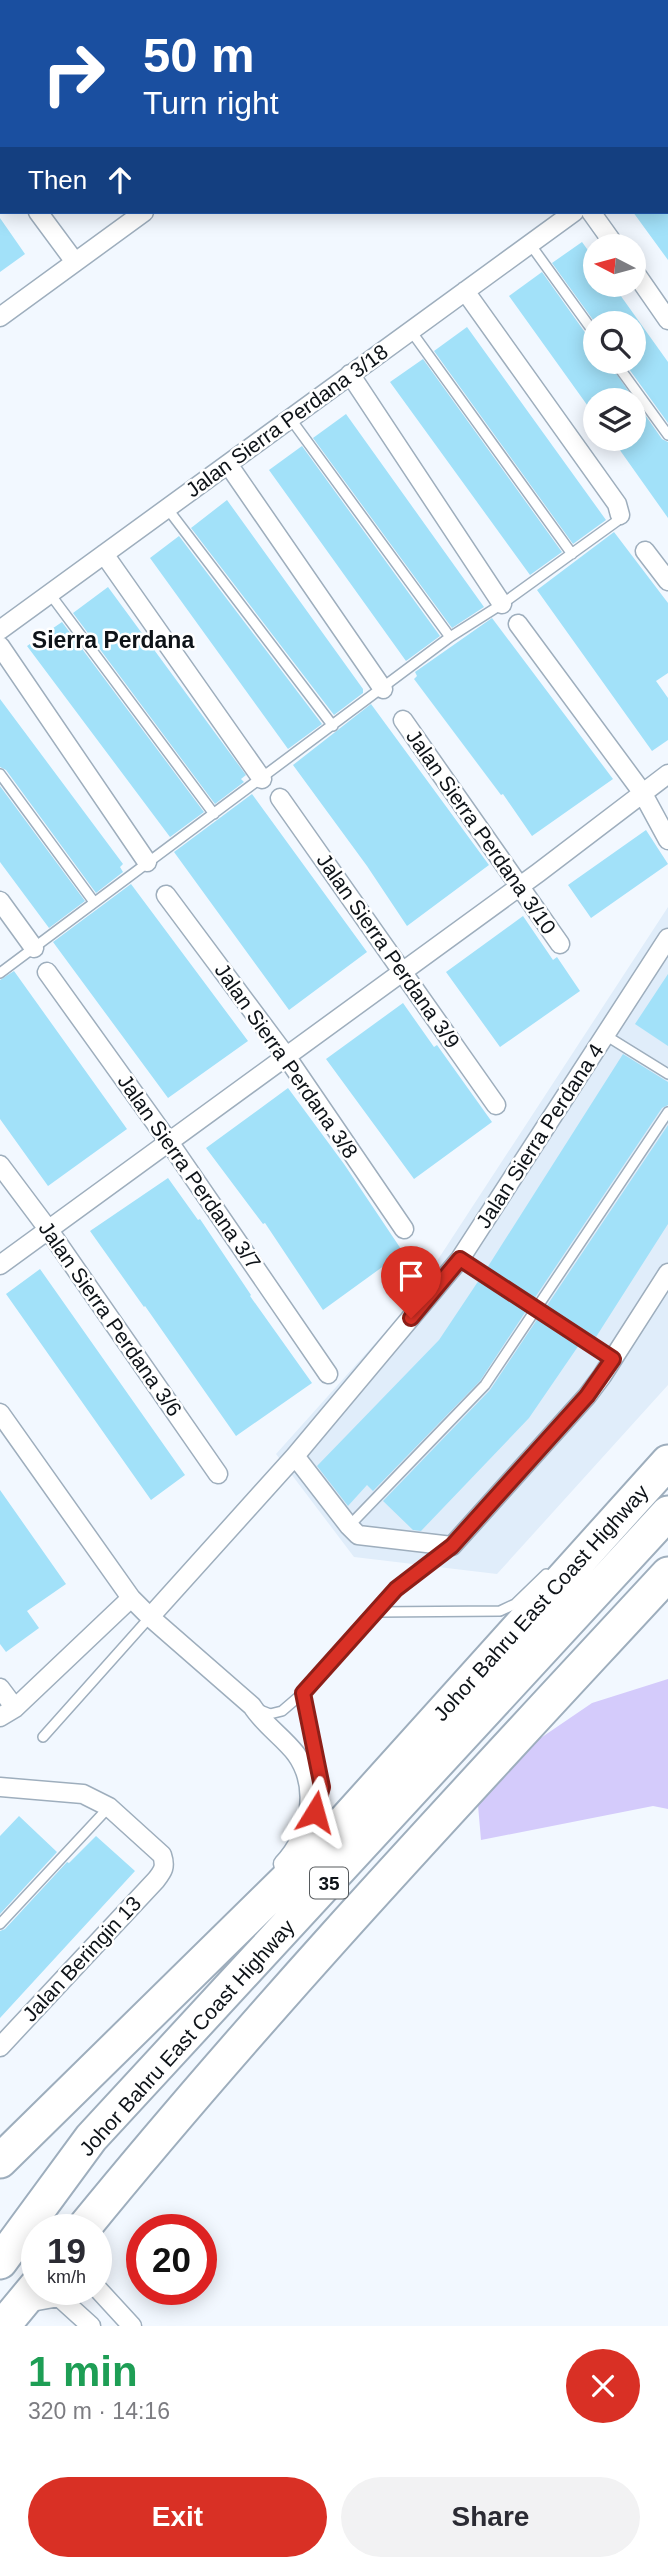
<!DOCTYPE html>
<html lang="en">
<head>
<meta charset="utf-8">
<style>
	:root { --surface:#fff; --page:#f2f2f3; --text:#2b2b33; --muted:#7c7c81; --accent:#d93025 }
	body { margin:0; font-family:Arial,sans-serif; background:var(--page); color:var(--text); height:100vh; display:flex; flex-direction:column; font-size:26px; white-space:nowrap }
	* { box-sizing:border-box; margin:0 }
	p { font-size:23px; color:var(--muted) }
	.icon { flex:none; width:38px; height:38px; fill:none; stroke:currentColor; stroke-width:2; stroke-linecap:round; stroke-linejoin:round }
	.map { position:relative; height:2326px; overflow:hidden }
	.side { display:flex; flex-direction:column; background:var(--surface); flex:1 }
	.side>* { flex:none }
	.guide { position:absolute; left:0px; top:0px; width:668px; height:214px; box-shadow:0 4px 18px #0003; background:#1a4fa0; color:#fff; overflow:hidden }
	.needle { width:46px; rotate:276deg }
	.buttons { position:absolute; left:583px; top:234px; display:grid; gap:14px }
	.buttons a { display:grid; place-items:center; width:63px; height:63px; border-radius:50%; background:var(--surface); box-shadow:0 4px 18px #0003; font-size:35px }
	.speed { position:absolute; left:21px; top:2214px; display:flex; gap:14px; font-size:35px; font-weight:700; text-align:center }
	.speed>* { display:grid; place-content:center; width:91px; height:91px; border-radius:50%; background:var(--surface); box-shadow:0 4px 18px #0003; line-height:1 }
	.speed small { font-size:18px; font-weight:400 }
	.speed .limit { border:10px solid #d22; background:#fff; color:#111 }
	.pin { position:absolute; display:grid; place-items:center; width:60px; height:60px; color:#fff; margin:-72px -30px; border-radius:50% 50% 50% 0; rotate:-45deg; box-shadow:0 0 7px #0007 }
	.pin .icon { rotate:45deg }
	.me { position:absolute; width:77px; margin:-38px; rotate:8deg; stroke-linejoin:round; filter:drop-shadow(0 0 5px #0008) }
	.turn { display:flex; align-items:center; gap:24px; height:147px; padding:0 28px; font-size:32px }
	.turn .icon { width:91px; height:91px; stroke-width:2.5 }
	.turn b { display:block; font-size:49px; line-height:60px }
	.then { display:flex; align-items:center; height:66px; padding:0 28px; background:#0003; gap:14px; font-size:26px }
	.round { display:grid; place-items:center; flex:none; width:74px; height:74px; border-radius:37px; background:var(--page) }
	.head { display:flex; align-items:center; justify-content:space-between; height:119px; padding:0 28px }
	h1 { font-size:42px; font-weight:600; line-height:52px; color:#1e9e55 }
	.primary-button { display:flex; gap:14px; margin-top:auto; padding:14px 28px }
	.primary-button a { flex:1; height:80px; border-radius:42px; background:var(--accent); color:#fff; font-size:28px; font-weight:600; line-height:80px; text-align:center }
	.primary-button a+a { background:var(--page); color:var(--text) }
	.map>svg:first-child { display:block }
	.built { fill:#e0edfa }
	.green { fill:#d4cbfb }
	.building { fill:#a2e1f9 }
	.lines { fill:none; stroke-linecap:round; stroke-linejoin:round }
	.lane-casing { stroke:#9eaebd; stroke-width:12 }
	.street-casing { stroke:#9eaebd; stroke-width:21 }
	.highway-casing { stroke:#9eaebd; stroke-width:37 }
	.lane { stroke:#fff; stroke-width:9 }
	.street { stroke:#fff; stroke-width:18 }
	.highway { stroke:#fff; stroke-width:33 }
	.route-casing { stroke:#8d1f18; stroke-width:18 }
	.route { stroke:#d93025; stroke-width:12 }
	.labels { text-anchor:middle; stroke-width:5; stroke-linejoin:round; paint-order:stroke }
	.shield { fill:#fff; stroke:#565a5d; stroke-width:2 }
	.shield-label { font-size:19px; font-weight:bold; fill:#0e1318 }
	.street-label { font-size:21px; fill:#0e1318; stroke:#fff }
	.neighbourhood-label { font-size:23px; font-weight:bold; fill:#0e1318; stroke:#fff }
</style>
</head>
<body>
<div class="map">
<svg width="668" height="2326" viewBox="0 0 668 2326">
	<rect width="100%" height="100%" fill="#f2f8ff"/>
	<!-- built -->
	<path class="built" d="M668,907V1385L497,1574L354,1557L276,1454L405,1310Z"/>
	<!-- green -->
	<path class="green" d="M668,1679V1809L653,1806L481,1840L476,1782L592,1703Z"/>
	<!-- building -->
	<path class="building" d="M633,212H668V260L649,234Z
		M0,218L25,254L0,272Z
		M582,242L595,260V285H613L668,362V423L624,362H634V324H596L552,263Z
		M542,272L589,338L595,341V362H608L662,439L668,442V518L612,439H634V401H595V416L509,296Z
		M467,327L606,520L573,544L434,351Z
		M423,359L562,552L530,575L390,382Z
		M346,414L484,607L452,628L313,438Z
		M302,446L440,636L406,661L269,470Z
		M227,500L363,689V693L334,715L191,528Z
		M614,532L668,603V673L656,681L668,698V740L652,751L537,590Z
		M179,536L322,724L288,749L150,558Z
		M108,587L246,775L241,779L244,782L215,804L73,613Z
		M492,618L613,779L532,836L503,794L501,795L414,679L417,676L415,672Z
		M62,622L204,812L170,837L27,646Z
		M0,699L123,864L120,867L123,872L96,893L6,770L0,767Z
		M371,704L489,865L407,926L367,866L293,765Z
		M0,786L85,901L49,928L0,862Z
		M252,794L367,952L289,1010L174,852Z
		M646,830L668,864L591,918L568,885Z
		M131,884L248,1041L168,1098L53,942Z
		M523,916L553,960L557,957L580,991L500,1047L446,972Z
		M14,971L127,1129L48,1186L0,1119V980Z
		M668,974V1046L635,1024Z
		M403,1003L434,1047L437,1045L492,1122L414,1179L326,1059Z
		M623,1054L668,1082V1105L662,1108L534,1299L487,1268Z
		M288,1088L344,1164L403,1252L323,1310L265,1223L263,1224L206,1148Z
		M668,1125V1224L596,1337L546,1307Z
		M168,1178L198,1220L200,1219L251,1295L250,1296L312,1383L236,1436L145,1306L144,1307L90,1231Z
		M40,1269L185,1475L151,1500L6,1294Z
		M479,1280L526,1311L480,1381L373,1491L367,1485L348,1506L317,1466L439,1340Z
		M538,1318L579,1345L529,1418L421,1531L413,1530L383,1501L490,1390Z
		M0,1490L66,1584L27,1611L39,1628L6,1652L0,1644Z
		M19,1816L57,1852L0,1914V1836Z
		M96,1836L135,1871L0,2018V1931L5,1929L67,1862L69,1863Z"/>
	<g class="lines">
		<defs>
			<path id="lane" d="M189,0L190,2
				M440,2L443,0
				M0,15L2,17
				M667,177L668,179
				M530,244L595,334
				M411,331L572,554
				M615,362L668,435
				M290,418L450,637
				M167,508L333,726
				M50,594L214,814
				M0,774L94,902
				M0,973L450,637L502,604L617,521L620,515
				M605,1035L668,1074
				M460,1259L613,1359
				M349,1526L485,1385L668,1112
				M376,1612L500,1611L515,1604L546,1574
				M303,1693L322,1787L319,1804L312,1817
				M260,1710L270,1714L282,1711L303,1693L396,1589L450,1548
				M43,1737L150,1617
				M0,1924L109,1807"/>
			<path id="street" d="M91,0L92,2
				M290,0L291,2
				M667,144L668,143
				M0,160L2,163
				M38,212L75,262
				M591,212L616,247
				M634,271L668,320
				M465,291L617,504L620,515
				M0,317L144,212
				M350,374L502,604
				M228,464L383,689
				M645,551L668,581
				M104,554L262,779
				M518,624L642,792L668,840
				M0,630L574,212
				M0,646L147,862
				M403,720L560,944
				M280,798L496,1105
				M166,895L286,1056L404,1229
				M0,901L34,948
				M47,972L169,1142L328,1374
				M0,1165L48,1229L218,1474
				M0,1265L538,873L668,774
				M0,1413L131,1598L150,1617L252,1706C264,1725 283,1737 296,1754C320,1788 310,1835 283,1864
				M295,1456L349,1526L358,1535L452,1546L587,1396L602,1376L668,1273
				M150,1617L295,1456L460,1259L668,938
				M0,1688L15,1708
				M0,1717L15,1708L131,1598
				M0,1787L83,1794L109,1807L162,1855C166,1867 163,1871 156,1880L0,2047
				M96,2287L132,2326
				M26,2303L59,2297L91,2326"/>
			<path id="highway" d="M0,2161L332,1835L668,1462
				M82,2230C267,2003 469,1789 668,1574
				M0,2262L91,2138L668,1513
				M3,2326L37,2285"/>
		</defs>
		<!-- lane casing -->
		<use href="#lane" class="lane-casing"/>
		<!-- street casing -->
		<use href="#street" class="street-casing"/>
		<!-- highway casing -->
		<use href="#highway" class="highway-casing"/>
		<!-- lane -->
		<use href="#lane" class="lane"/>
		<!-- street -->
		<use href="#street" class="street"/>
		<!-- highway -->
		<use href="#highway" class="highway"/>
	</g>
	<g class="lines">
		<defs>
			<path id="route" d="M315,1812L322,1787L303,1693L396,1589L452,1546L587,1396L613,1359L460,1259L411,1318"/>
		</defs>
		<!-- route casing -->
		<use href="#route" class="route-casing"/>
		<!-- route -->
		<use href="#route" class="route"/>
	</g>
	<g class="labels">
		<!-- shield labels -->
		<rect class="shield" x="310" y="1867.5" width="38" height="31" rx="5"/>
		<g class="shield-label">
			<text x="329" y="1890">35</text>
		</g>
		<!-- street labels -->
		<g class="street-label">
			<text transform="translate(287 421) rotate(-36)" y="7">Jalan Sierra Perdana 3/18</text>
			<text transform="translate(481 832) rotate(55)" y="7">Jalan Sierra Perdana 3/10</text>
			<text transform="translate(388 951) rotate(55)" y="7">Jalan Sierra Perdana 3/9</text>
			<text transform="translate(286 1061) rotate(55)" y="7">Jalan Sierra Perdana 3/8</text>
			<text transform="translate(540 1136) rotate(-57)" y="7">Jalan Sierra Perdana 4</text>
			<text transform="translate(189 1172) rotate(55)" y="7">Jalan Sierra Perdana 3/7</text>
			<text transform="translate(110 1319) rotate(55)" y="7">Jalan Sierra Perdana 3/6</text>
			<text transform="translate(541 1603) rotate(-48)" y="7">Johor Bahru East Coast Highway</text>
			<text transform="translate(82 1959) rotate(-47)" y="7">Jalan Beringin 13</text>
			<text transform="translate(187 2038) rotate(-48)" y="7">Johor Bahru East Coast Highway</text>
		</g>
		<!-- neighbourhood labels -->
		<g class="neighbourhood-label">
			<text x="113" y="648">Sierra Perdana</text>
		</g>
	</g>
</svg>
<div class="buttons">
<a><svg class="needle" viewBox="-14 -14 28 28"><path d="M0-13l5 13h-10z" fill="#e53935"/><path d="M0 13l5-13h-10z" fill="#7c7c81"/></svg></a>
<a><svg class="icon" aria-label="search" viewBox="0 0 24 24"><circle cx="10" cy="10" r="6"/><path d="M15 15l6 6"/></svg></a>
<a><svg class="icon" aria-label="layers" viewBox="0 0 24 24"><path d="M12 4l9 5-9 5-9-5zM3 14l9 5 9-5"/></svg></a>
</div>
<div class="speed"><div>19<small>km/h</small></div><div class="limit">20</div></div>
<div class="pin" style="left:411px;top:1318px;background:#d93025"><svg class="icon" aria-label="arrive" viewBox="0 0 24 24"><path d="M6 21V4h12l-3 4 3 4H6"/></svg></div>
<svg class="me" style="left:315px;top:1812px" viewBox="-20 -20 40 40"><path d="M0-17L14 15 0 8-14 15z" fill="#d93025" stroke="#fff" stroke-width="4"/></svg>
<div class="guide">
<div class="turn"><svg class="icon" aria-label="right" viewBox="0 0 24 24"><path d="M7 20v-9h11M14 6l5 5-5 5"/></svg><div><b>50 m</b>Turn right</div></div>
<div class="then">Then<svg class="icon" aria-label="ahead" viewBox="0 0 24 24"><path d="M12 20V5M6 11l6-6 6 6"/></svg></div>
</div>
</div>
<section class="side">
<div class="head"><div><h1>1 min</h1><p>320 m · 14:16</p></div><a class="round" style="background:#d93025;color:#fff"><svg class="icon" aria-label="close" viewBox="0 0 24 24"><path d="M6 6l12 12M18 6L6 18"/></svg></a></div>
<div class="primary-button"><a>Exit</a><a>Share</a></div>
</section>
</body>
</html>
